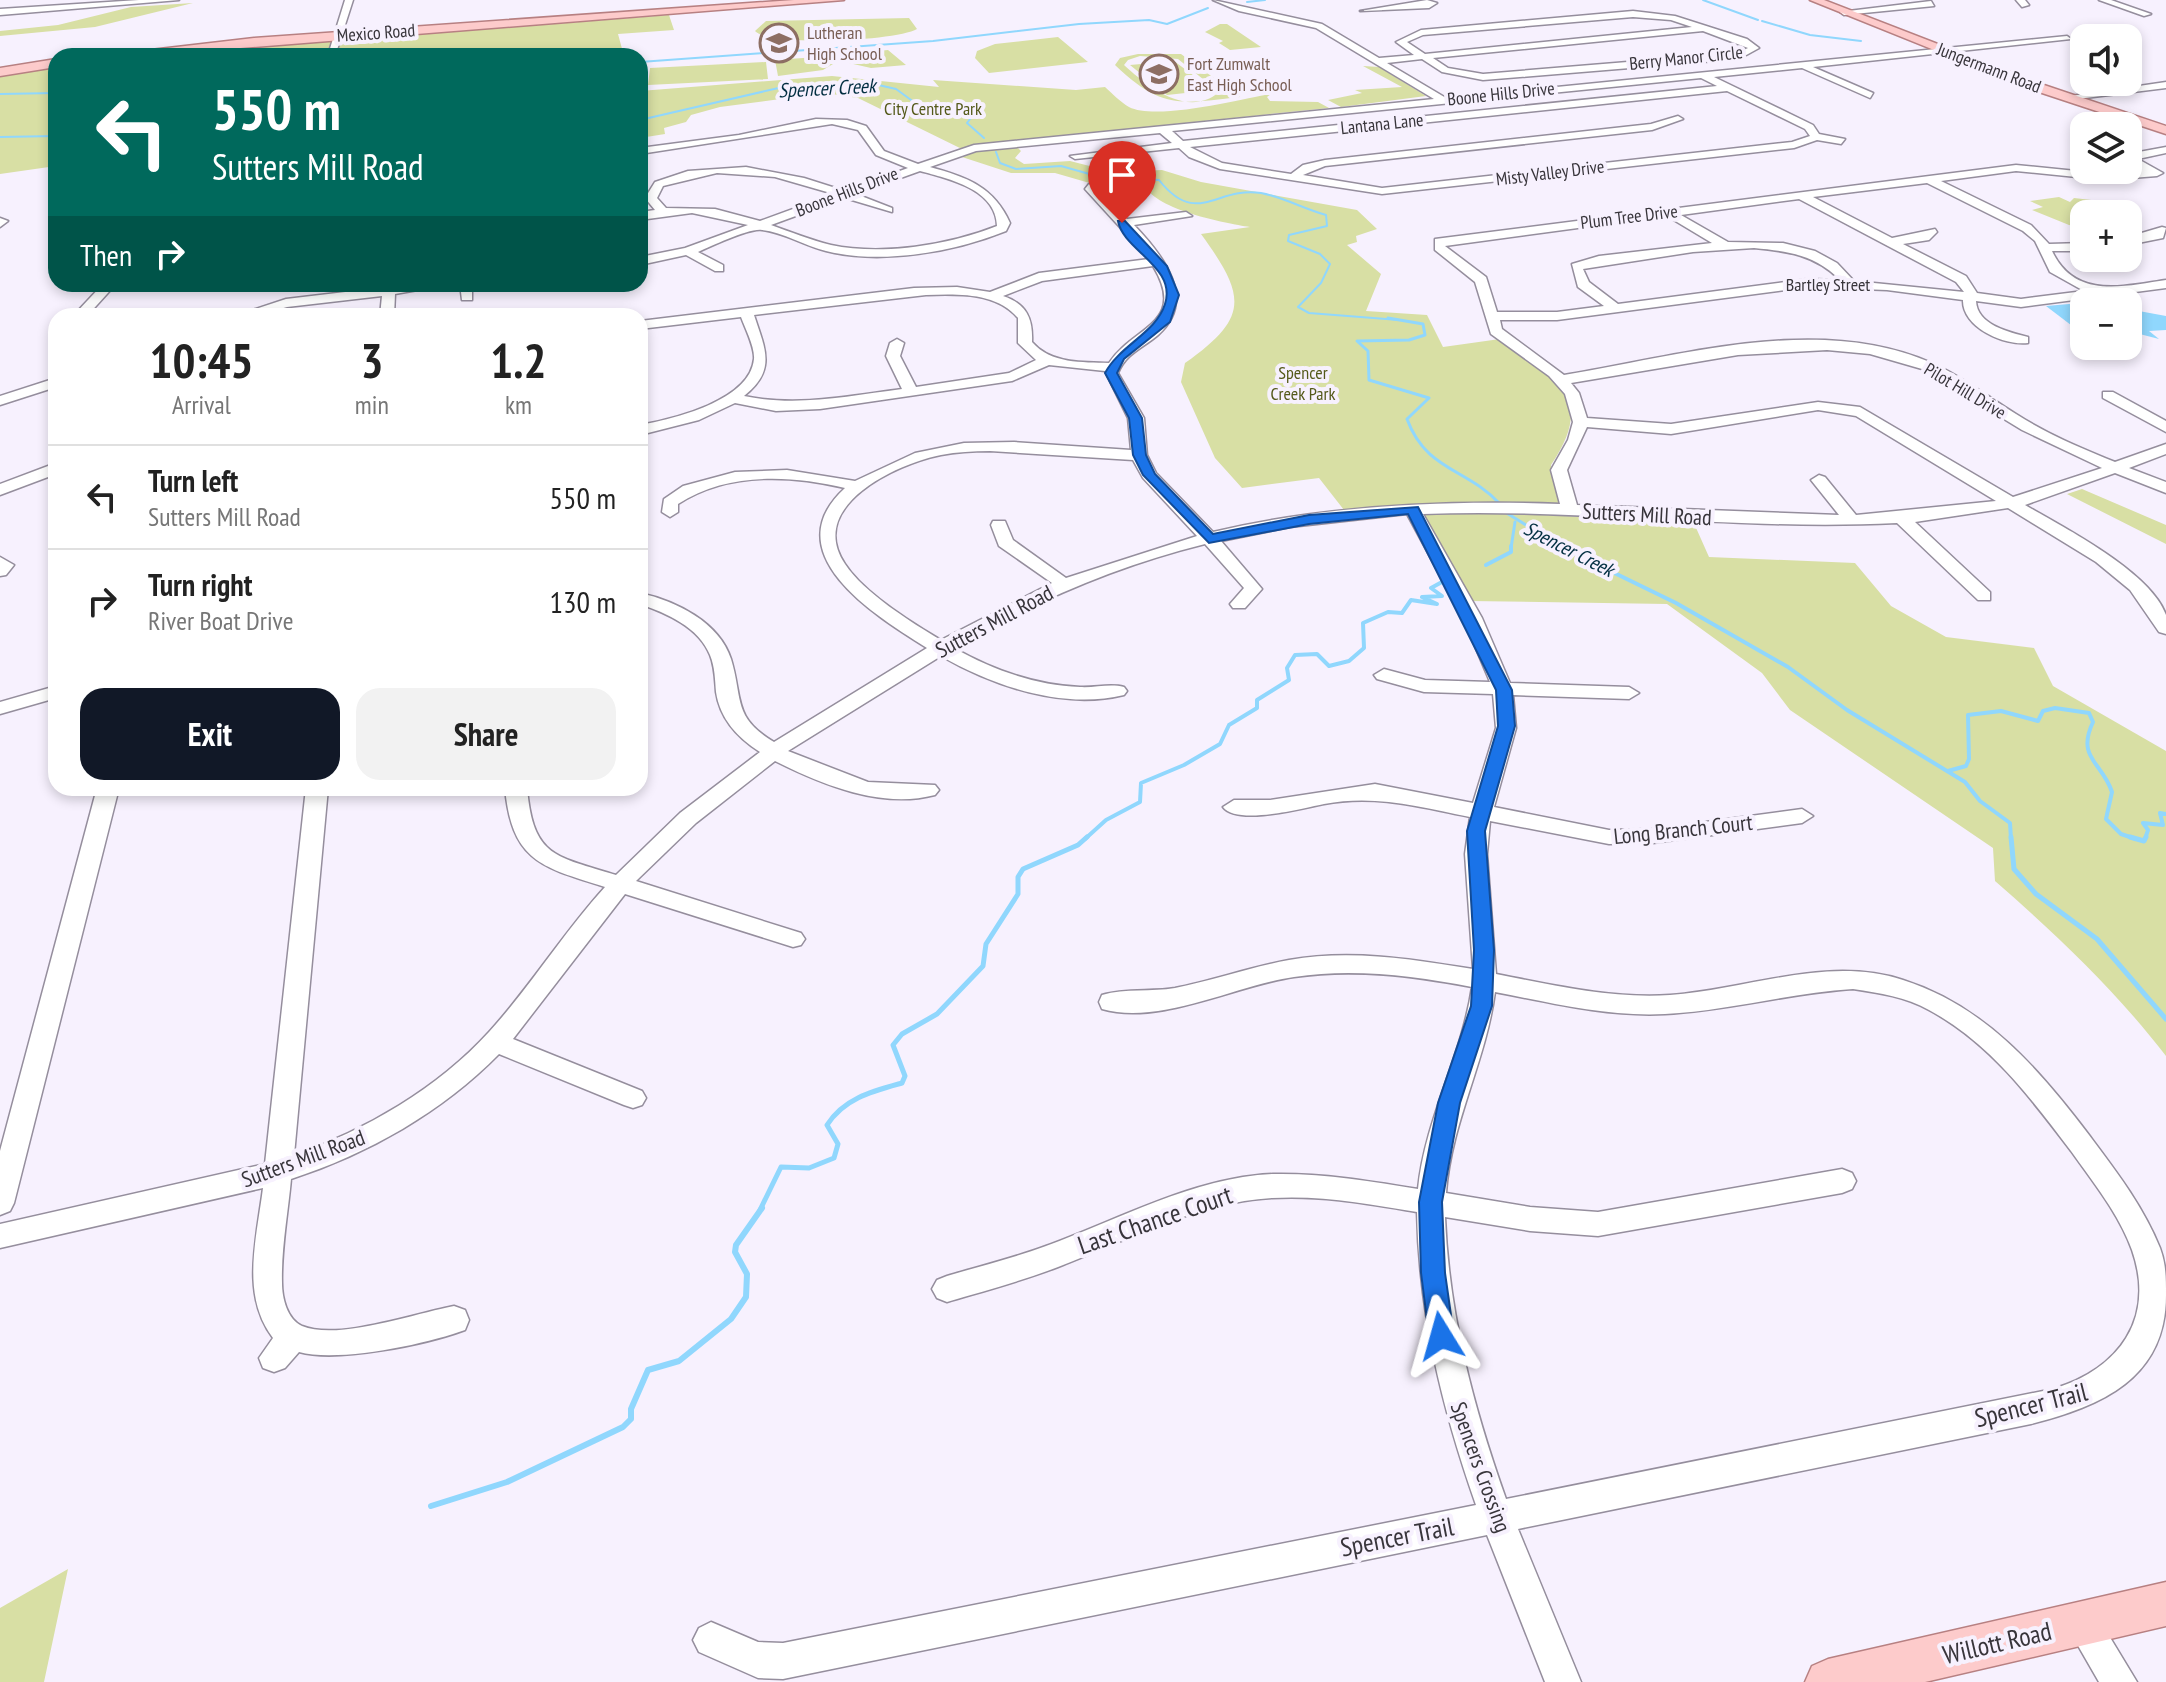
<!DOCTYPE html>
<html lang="en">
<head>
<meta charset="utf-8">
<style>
	:root { --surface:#fff; --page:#f2f2f2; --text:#222; --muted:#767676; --line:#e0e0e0; --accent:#111827 }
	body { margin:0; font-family:"PT Sans Narrow",sans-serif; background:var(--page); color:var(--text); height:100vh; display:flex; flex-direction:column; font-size:30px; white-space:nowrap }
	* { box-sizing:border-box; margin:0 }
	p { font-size:26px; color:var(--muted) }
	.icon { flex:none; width:44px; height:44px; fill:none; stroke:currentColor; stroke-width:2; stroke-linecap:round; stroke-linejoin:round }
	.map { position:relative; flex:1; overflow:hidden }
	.drawer { position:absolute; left:48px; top:308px; width:600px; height:488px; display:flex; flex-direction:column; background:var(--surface); border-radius:24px; box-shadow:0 4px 12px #0003 }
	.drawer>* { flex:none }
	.hud { position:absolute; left:48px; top:48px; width:600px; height:244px; border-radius:24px; box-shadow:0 4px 12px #0003; background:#00695c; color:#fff; overflow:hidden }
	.buttons { position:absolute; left:2070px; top:24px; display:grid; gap:16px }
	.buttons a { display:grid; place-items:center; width:72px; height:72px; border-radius:16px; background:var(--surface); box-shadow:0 4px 12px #0003; font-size:40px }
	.pin { position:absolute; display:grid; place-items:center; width:68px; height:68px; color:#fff; margin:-82px -34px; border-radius:50% 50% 50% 0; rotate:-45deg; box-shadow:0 0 8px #0007 }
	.pin .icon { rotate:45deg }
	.me { position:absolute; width:88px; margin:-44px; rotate:352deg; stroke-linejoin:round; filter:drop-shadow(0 0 6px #0008) }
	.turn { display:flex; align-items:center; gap:28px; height:168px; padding:0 32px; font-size:36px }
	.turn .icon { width:104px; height:104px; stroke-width:2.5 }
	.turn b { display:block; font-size:56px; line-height:68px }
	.then { display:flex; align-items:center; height:76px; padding:0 32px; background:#0003; gap:16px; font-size:30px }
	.eta { display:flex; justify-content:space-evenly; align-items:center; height:136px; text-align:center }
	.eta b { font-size:48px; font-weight:700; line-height:56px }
	.primary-button { display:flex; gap:16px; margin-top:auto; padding:16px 32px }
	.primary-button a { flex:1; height:92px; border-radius:24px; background:var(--accent); color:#fff; font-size:32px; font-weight:700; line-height:92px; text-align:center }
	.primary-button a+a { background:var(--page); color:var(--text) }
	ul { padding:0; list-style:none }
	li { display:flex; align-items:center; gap:24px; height:104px; padding:0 32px; border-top:2px solid var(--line) }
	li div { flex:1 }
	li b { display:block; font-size:30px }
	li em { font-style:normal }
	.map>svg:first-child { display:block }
	.green { fill:#d8dfa4; fill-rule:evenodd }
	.water { fill:#90d7fd }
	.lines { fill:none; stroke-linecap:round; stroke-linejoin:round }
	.stream-far4 { stroke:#90d7fd; stroke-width:2 }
	.stream-far3 { stroke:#90d7fd; stroke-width:3 }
	.stream-far2 { stroke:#90d7fd; stroke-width:4 }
	.stream-far1 { stroke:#90d7fd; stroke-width:5 }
	.stream { stroke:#90d7fd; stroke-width:6 }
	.minor-casing { stroke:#958e9d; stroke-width:3 }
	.major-casing { stroke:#b78082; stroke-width:3 }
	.minor { fill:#fff; fill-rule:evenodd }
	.major { fill:#fdcbcb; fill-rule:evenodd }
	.route { fill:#1a73e8; stroke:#114b97; stroke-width:2 }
	.labels { text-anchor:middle; stroke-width:8; stroke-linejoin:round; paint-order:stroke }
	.far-street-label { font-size:18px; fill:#38353b; stroke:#f7f1fe }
	.far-education-label { font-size:18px; fill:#785e54; stroke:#f7f1fe; text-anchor:start }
	.far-park-label { font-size:18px; fill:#54591a; stroke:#f7f1fe }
	.far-water-label { font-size:20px; font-style:italic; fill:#032f42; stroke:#f7f1fe }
	.street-label { font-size:22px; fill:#38353b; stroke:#f7f1fe }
	.near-street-label { font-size:26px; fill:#38353b; stroke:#f7f1fe }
</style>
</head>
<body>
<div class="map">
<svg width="2166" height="1682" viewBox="0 0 2166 1682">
	<rect width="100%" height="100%" fill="#f7f1fe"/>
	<!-- green -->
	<path class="green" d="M193,3L95,27L0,36V31L58,25L131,7Z
		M669,15L674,30L618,34L624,56H142Z
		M909,18L917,29C897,41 769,47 755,31L766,21Z
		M1220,24H1227L1261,47L1230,50L1219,43L1223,41L1205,32Z
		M1058,37L1088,62L989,73L975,58L977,51L995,44Z
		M888,50L906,65L871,68L840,61L837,55Z
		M1138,54H1181L1240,97C1182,103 1163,111 1115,65L1120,58ZM1140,56L1178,59L1219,92C1188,119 1147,86 1124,65L1128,60Z
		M831,56L833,64L823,70L778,76L775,60Z
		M1174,61L1213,90L1167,95L1130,65Z
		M766,62L768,79L648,85L650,68Z
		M1363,66L1379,67L1426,96L1341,107L1328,100L1362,93L1355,90L1402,87Z
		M56,67V166L0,174V75Z
		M832,76L939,87L933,80L1076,90L1105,87C1112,93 1120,102 1129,107C1156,121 1241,99 1271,94L1267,97L1270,101L1318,102L1329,108L1011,141L1021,151L1015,158L1024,164L1070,161L1113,172L1162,170L1201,182L1357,210L1377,229L1356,236L1357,242L1347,245L1381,274L1366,311L1427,315L1443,347L1500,339C1554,377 1598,396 1551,465L1564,516L1693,521L1709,557L1855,563L1891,606L1946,637L2034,648L2053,686L2166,751V1056C2115,990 2058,936 1995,881L1993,848L1790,710L1762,673L1667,604L1469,601L1417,505L1344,510L1319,478L1242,488L1215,458L1181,382L1185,363C1250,317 1246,296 1201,234L1250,227C1224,223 1157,210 1145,186L1093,184L1055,173H1011L962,157L968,152L858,98L825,93L720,107L691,115L686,122L664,128L665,134L640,138V91Z
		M2059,197L2070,202L2074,198L2100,201L2083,207L2100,208L2114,214H2084V227L2069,225L2032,210L2043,207L2030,201Z
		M2082,489L2166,525V544L2067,494Z
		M68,1569L44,1682H0V1608Z"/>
	<!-- water -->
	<path class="water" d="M2069,304L2084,305V335L2046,306Z
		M2128,309L2166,316V330L2149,331L2159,339L2128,331Z"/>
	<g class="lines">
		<!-- stream-far4 -->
		<path class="stream-far4" d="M1703,0L1758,20
			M1247,2L1265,0
			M1762,21L1810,35L1861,41
			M640,62L933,41L1079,24L1149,20L1167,24L1208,8
			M0,94L56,93
			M640,120L783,87L874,84L896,89L933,116L974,114L967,123L984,138
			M0,137L56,136
			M996,152L1000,163L1016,169L1061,166L1100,177L1159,180C1197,228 1216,186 1261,193C1283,197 1304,209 1326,215L1327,226L1289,235L1288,241L1320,254L1330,264L1321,283L1298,307L1309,313L1399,320"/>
		<!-- stream-far3 -->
		<path class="stream-far3" d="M1388,318L1423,324L1425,335L1409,340L1357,341L1368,351L1369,380L1429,398L1407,419C1426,471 1467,468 1500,504
			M1505,512L1563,548
			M1511,548L1515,522"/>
		<!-- stream-far2 -->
		<path class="stream-far2" d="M1559,546L1676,603L1788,667L1847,710L1965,782L1980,801L2010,823L2011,839
			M1486,565L1511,552V546
			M1948,771L1966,766L1969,759L1968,715L2001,711L2038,721L2043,711L2055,708L2089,713L2093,722C2076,758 2102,762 2112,792L2106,819L2121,834L2136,839
			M1085,839L1106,820L1140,802L1141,783L1184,765L1220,744L1229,725L1257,708V700L1289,680L1287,668L1295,655L1317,654L1329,666L1349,661L1364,648L1363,623L1388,612L1402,613L1411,600L1437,604L1422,597L1442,596L1431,588L1442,582
			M2145,839L2148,830L2143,823L2163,825L2160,813L2166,814"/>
		<!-- stream-far1 -->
		<path class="stream-far1" d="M2011,837L2014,869L2036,894L2097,939L2166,1019
			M2130,837L2144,841L2146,837
			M760,1210L781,1167L809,1168L834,1158L838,1144L827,1125C844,1098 873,1091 902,1083L905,1076L893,1045L902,1034L937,1014L983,966L986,944L1018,894V877L1023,869L1078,845L1087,837"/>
		<!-- stream -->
		<path class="stream" d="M431,1506L507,1482L623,1427L631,1419V1409L648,1370L679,1361L731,1319L746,1297L747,1274L735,1252L736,1245L762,1208"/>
		<defs>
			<path id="minor" d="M139,0H179L0,15V9Z
				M345,0H353L336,53L328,55Z
				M1213,0L1322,24L1379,58L1414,55L1396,42L1421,30L1633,11L1675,16L1747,39L1759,48L1739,59L1483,80L1442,72L1422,59L1387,63L1446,98L2067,36L2071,39L1813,67L1873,93L1870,98L1802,68L1714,77L1813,125L1819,134L1845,139L1841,144L1817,140L1794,148L1382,194L1220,169L1189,157L1179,148L1075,159L1070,156L1172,143L1160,133L976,151L930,167C967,177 994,187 1010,223L1006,231C954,252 881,265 826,251C805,246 783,232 762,230C749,228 712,246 698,252L723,265V271H715L686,255L640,265V257L685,248L748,225L692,213L640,220V212L655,210L645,198L655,182L688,171L746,167L804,178L845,191L908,168L876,155L858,130L832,124L640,154V148L739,135L816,119L847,120L866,126L884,151L918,164L974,145L1434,99L1316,28L1239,11ZM1633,17L1671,20L1692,27L1425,54L1407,42L1423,35ZM1703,31L1748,48L1737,53L1483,74L1448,68L1433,58ZM1701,78L1717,86L1183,141L1172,131ZM1727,91L1805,129L1810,136L1792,142L1382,188L1303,175L1325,166L1652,130L1683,119L1678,116L1651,124L1325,160L1303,165L1291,174L1222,163L1190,147ZM920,171C949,179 996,189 997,226C949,245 882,256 831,245C810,240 791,232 771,225L845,198L892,212V208L856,194ZM717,173L775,177L834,194L760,221L715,209L666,208L657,198L663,186Z
				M1427,0L1437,3L1429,8L1360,11Z
				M2016,0H2025L2029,5L2022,7Z
				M2099,0H2111L2151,14L2144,16Z
				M1931,1L1934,6L1844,15L1840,12Z
				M2166,82V88L2069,100L2064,97Z
				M2166,147V153L2138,159L2163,173L2157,176L2106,180L2016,171L1941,181L2031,225L2049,244L2084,243V251H2052C2075,300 2124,286 2166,280V288L2021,307L1976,301C1977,325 2009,332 2028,337V343C2004,346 1962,327 1963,300L1887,290L1808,287L1557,320H1500L1502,329L1564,375C1680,356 1819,313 1932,363C1962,376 1988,397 2016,414C2047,434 2081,448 2115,462L2166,444V454L2129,468L2166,482V493L2115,473L2025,505C2063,527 2151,572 2166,615C2166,620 2166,628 2166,634L2159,632L2130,590L2096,562L2008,508L1915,522L1990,592V600H1978L1897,523C1739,531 1581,508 1423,514L1482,618L1510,683L1629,687L1639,693L1629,699L1513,695L1516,728L1494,807L1609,830L1653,829L1802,809L1813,816L1802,823L1653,843L1609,844L1490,821L1487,854L1496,974C1553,985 1612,999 1670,995C1746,990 1827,955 1903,980C1985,1006 2039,1069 2089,1135C2116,1171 2143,1206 2160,1248C2166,1264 2166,1278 2166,1295C2166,1379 2101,1406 2031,1424L1518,1529L1581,1682H1545L1487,1535L783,1679L758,1678L699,1652L693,1640L699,1628L711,1622L758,1642L783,1643L1476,1505C1442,1408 1419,1315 1417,1212C1369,1204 1321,1195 1272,1198C1198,1202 1126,1241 1058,1267C1022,1281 984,1291 947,1302L937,1298L932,1289L937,1280L947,1276C980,1266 1014,1258 1046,1246C1118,1220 1195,1177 1273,1174C1322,1173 1370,1181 1418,1189C1425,1119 1462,1056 1472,987C1413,976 1354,968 1294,977C1237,985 1159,1026 1102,1009L1099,1002L1102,995C1125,988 1152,992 1175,988C1214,980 1251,967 1289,960C1350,949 1412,959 1473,969L1465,854L1470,817C1420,807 1375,794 1324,804C1304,808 1237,826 1223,807L1234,800H1270L1375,784L1473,803L1496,728L1493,694L1424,692L1377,679L1374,675L1384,669L1425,680L1490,682L1463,618L1407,514L1290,527L1221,541L1262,589L1245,608H1233L1230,604L1244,588L1205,544C1116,566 1033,602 954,648C993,670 1035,685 1080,687C1095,688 1110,683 1124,687L1127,691L1124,695C1063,710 993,686 941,656L788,751L868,782L935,785L939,790L935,795C881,809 823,785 775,761L696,823L636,881L801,933L805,939L801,945L793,947L625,894L513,1039L642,1091L646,1098L642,1105L633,1108L624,1105L499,1054C442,1112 368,1154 291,1179C288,1213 281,1249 282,1283C282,1298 287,1319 302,1326C338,1341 416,1313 454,1306L465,1310L469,1320L465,1330C427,1344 338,1363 299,1352L285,1368L274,1372L263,1368L259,1358L273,1338C240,1295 257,1237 263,1188L0,1248V1224L265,1164L306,788H328L294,1155C365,1131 438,1088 489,1032C531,986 563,933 605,887C542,867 512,862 505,788H527C533,858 556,856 616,875L680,813L760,752C738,738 720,719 716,692C715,680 715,667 710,655C699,627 666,613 640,604V593C676,601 719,622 731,659C743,698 732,717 774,742L927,648C874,615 774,553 845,488C790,475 727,472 678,504V512L670,517L662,512L664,499L683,486L735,472L787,470L855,481L915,453L964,443L1014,442L1131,450L1128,418L1105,371L1049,365L1012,381L820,409L776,411L735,403L699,420L640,435V425C673,419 750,401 754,359C755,347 745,328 741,317L640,329V321L914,288L957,287L990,292L1039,273L1149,259L1085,189L1089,184L1127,219L1186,212L1192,216L1134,225C1163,255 1198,300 1158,335C1143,348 1126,353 1118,373L1144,418L1147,455L1156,473L1213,532C1326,505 1444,500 1560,504L1551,470L1568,440L1573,422L1565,394L1549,376L1491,334L1475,282L1435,250V239L2016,165L2106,174L2141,170L2131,166L2128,154ZM1927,183L2023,231L2035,241L2050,272L2084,291L2021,299L1977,293L1966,276L1903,244L1929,240L1937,232L1935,229L1892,238L1813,197ZM1799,199L1956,282L1964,292L1854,281L1837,263L1815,251L1783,243L1728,242L1681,215ZM1667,216L1712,243L1599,256L1572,264L1578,287L1604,306L1557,312H1497L1486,277L1445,246ZM1754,248C1787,251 1816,255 1840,280L1808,279L1618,304L1589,282L1583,269L1693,252ZM1153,266C1188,324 1133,326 1109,363C1082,362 1051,364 1032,342C1033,319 1027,304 1003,296L1042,281ZM926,295C957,294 996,292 1018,318V343L1036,360L1009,373L916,387L900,356L904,343L897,339L890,343L886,356L902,389C848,396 797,407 744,396C777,370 765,349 754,315ZM1827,350L1870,354L1922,369L2022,430L2102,468L2013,497L1860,407L1818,402L1671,424L1587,418L1579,393L1571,383L1738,355ZM1818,410L1856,416L1996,501L1856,515L1825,477L1819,475L1811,480L1839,515L1577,505L1567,470L1587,427L1671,434ZM990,451L1133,460L1143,478L1197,536L1066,578L1013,540L1005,521H993L991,525L999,546L1052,583L941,640C912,623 863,592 845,564C806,506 896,464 941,455C957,452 973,451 990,451ZM1853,989C1880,993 1906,997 1929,1010C1989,1042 2031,1098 2071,1151C2093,1182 2119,1214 2132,1250C2156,1319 2119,1369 2053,1389L1506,1499C1473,1406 1449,1315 1445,1217L1530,1231L1598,1236L1842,1193L1852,1189L1856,1181L1852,1173L1842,1169L1598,1212L1530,1207L1446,1193C1451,1123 1486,1061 1495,992C1551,1003 1608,1017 1665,1014C1728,1011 1790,993 1853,989Z
				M0,218L8,221L0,227Z
				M2162,227L2166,228L2163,238L2128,245V237Z
				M103,284H116L87,316H73Z
				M413,284H452L395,294L394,316H380L382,296L287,307L256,316H234L286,299Z
				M460,284H472V300H462Z
				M56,378V387L0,405V396Z
				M2103,392H2113L2166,421V432L2103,398Z
				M56,463V474L0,495V484Z
				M0,557L14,565L6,575L0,576Z
				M56,686V698L0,714V702Z
				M97,788H119L14,1203L10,1211L0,1215V1151Z
				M2082,1606L2094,1611L2137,1682H2099L2065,1623L2070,1611Z"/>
			<path id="major" d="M794,0H844L140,56H99L254,38Z
				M1810,0H1824L2044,85L2166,126V134L2036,91Z
				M56,59V67L0,76V68Z
				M2166,1582V1626L1925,1682H1805L1812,1666L1828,1659Z"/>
		</defs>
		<!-- minor casing -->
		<use href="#minor" class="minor-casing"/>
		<!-- major casing -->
		<use href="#major" class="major-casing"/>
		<!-- minor -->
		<use href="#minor" class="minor"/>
		<!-- major -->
		<use href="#major" class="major"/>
	</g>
	<!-- route -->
	<path class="route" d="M1118,221H1125L1167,266L1179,295L1170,322L1124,359L1117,373L1142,418L1146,455L1155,474L1213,534L1309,515L1418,507L1512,690L1515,726L1485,831L1494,950L1492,1006L1460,1103L1442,1202L1445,1273L1454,1336L1450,1344L1441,1347L1433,1344L1429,1336L1421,1273L1419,1202L1438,1103L1471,1006L1474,950L1467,831L1498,726L1496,690L1408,514L1309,524L1209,543L1143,475L1133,455L1129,418L1105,373C1120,345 1156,333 1165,304C1177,267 1123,250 1118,221Z"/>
	<!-- icons -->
	<defs>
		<symbol id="school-ring" viewBox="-11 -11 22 22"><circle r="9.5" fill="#f7f1fe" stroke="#8d6e63" stroke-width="1.5"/><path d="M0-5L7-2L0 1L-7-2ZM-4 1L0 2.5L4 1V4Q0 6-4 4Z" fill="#8d6e63"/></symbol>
	</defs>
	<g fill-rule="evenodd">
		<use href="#school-ring" x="757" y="21" width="44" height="44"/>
		<use href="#school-ring" x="1137" y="52" width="44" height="44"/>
	</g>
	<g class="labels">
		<!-- far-street labels -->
		<g class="far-street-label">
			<text transform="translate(376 33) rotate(-4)" y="6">Mexico Road</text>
			<text transform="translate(1686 58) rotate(-6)" y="6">Berry Manor Circle</text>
			<text transform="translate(1989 68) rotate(21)" y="6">Jungermann Road</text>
			<text transform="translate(1501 94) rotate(-6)" y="6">Boone Hills Drive</text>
			<text transform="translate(1382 124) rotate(-6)" y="6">Lantana Lane</text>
			<text transform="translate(1550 173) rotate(-7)" y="6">Misty Valley Drive</text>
			<text transform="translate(847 192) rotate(-21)" y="6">Boone Hills Drive</text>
			<text transform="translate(1629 217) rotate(-7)" y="6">Plum Tree Drive</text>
			<text x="1828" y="291">Bartley Street</text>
			<text transform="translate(1965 391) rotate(31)" y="6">Pilot Hill Drive</text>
		</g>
		<!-- far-education labels -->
		<g class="far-education-label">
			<text x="807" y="39">Lutheran<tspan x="807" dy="21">High School</tspan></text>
			<text x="1187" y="70">Fort Zumwalt<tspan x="1187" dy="21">East High School</tspan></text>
		</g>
		<!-- far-park labels -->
		<g class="far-park-label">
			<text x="933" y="115">City Centre Park</text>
			<text x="1303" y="379">Spencer<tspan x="1303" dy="21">Creek Park</tspan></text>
		</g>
		<!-- far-water labels -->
		<g class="far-water-label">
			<text transform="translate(827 88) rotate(-3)" y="7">Spencer Creek</text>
			<text transform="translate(1569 549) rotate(27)" y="7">Spencer Creek</text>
		</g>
		<!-- street labels -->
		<g class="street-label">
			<text transform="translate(1647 514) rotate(3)" y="8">Sutters Mill Road</text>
			<text transform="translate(994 621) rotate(-28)" y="8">Sutters Mill Road</text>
			<text transform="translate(1683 829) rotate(-6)" y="8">Long Branch Court</text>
			<text transform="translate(303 1158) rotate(-20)" y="8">Sutters Mill Road</text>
			<text transform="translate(1481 1467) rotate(70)" y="8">Spencers Crossing</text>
		</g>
		<!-- near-street labels -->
		<g class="near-street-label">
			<text transform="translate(1155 1220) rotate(-19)" y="9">Last Chance Court</text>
			<text transform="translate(2031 1405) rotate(-14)" y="9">Spencer Trail</text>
			<text transform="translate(1397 1537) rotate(-11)" y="9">Spencer Trail</text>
			<text transform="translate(1997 1643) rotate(-13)" y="9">Willott Road</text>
		</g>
	</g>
</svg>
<div class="buttons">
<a><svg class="icon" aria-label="sound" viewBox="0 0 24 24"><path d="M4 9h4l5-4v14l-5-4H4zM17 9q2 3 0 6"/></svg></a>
<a><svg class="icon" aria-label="layers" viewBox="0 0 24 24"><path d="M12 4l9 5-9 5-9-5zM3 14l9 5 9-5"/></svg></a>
<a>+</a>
<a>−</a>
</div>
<div class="pin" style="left:1122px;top:223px;background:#d93025"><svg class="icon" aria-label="arrive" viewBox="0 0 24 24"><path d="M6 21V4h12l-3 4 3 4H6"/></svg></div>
<svg class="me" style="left:1441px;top:1336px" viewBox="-20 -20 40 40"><path d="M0-17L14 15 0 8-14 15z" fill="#1a73e8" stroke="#fff" stroke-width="4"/></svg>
<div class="hud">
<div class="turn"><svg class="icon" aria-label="left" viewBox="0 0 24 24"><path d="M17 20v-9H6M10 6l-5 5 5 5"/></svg><div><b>550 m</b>Sutters Mill Road</div></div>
<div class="then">Then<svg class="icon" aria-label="right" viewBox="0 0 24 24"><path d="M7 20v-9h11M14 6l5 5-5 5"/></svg></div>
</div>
<section class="drawer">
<div class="eta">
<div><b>10:45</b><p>Arrival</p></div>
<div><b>3</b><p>min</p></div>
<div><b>1.2</b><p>km</p></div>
</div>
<ul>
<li><svg class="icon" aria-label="left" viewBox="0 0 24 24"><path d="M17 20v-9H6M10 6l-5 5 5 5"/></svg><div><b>Turn left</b><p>Sutters Mill Road</p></div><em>550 m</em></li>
<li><svg class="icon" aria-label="right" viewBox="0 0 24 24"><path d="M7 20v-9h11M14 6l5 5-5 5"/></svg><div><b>Turn right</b><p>River Boat Drive</p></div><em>130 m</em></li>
</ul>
<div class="primary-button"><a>Exit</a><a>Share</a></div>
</section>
</div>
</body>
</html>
